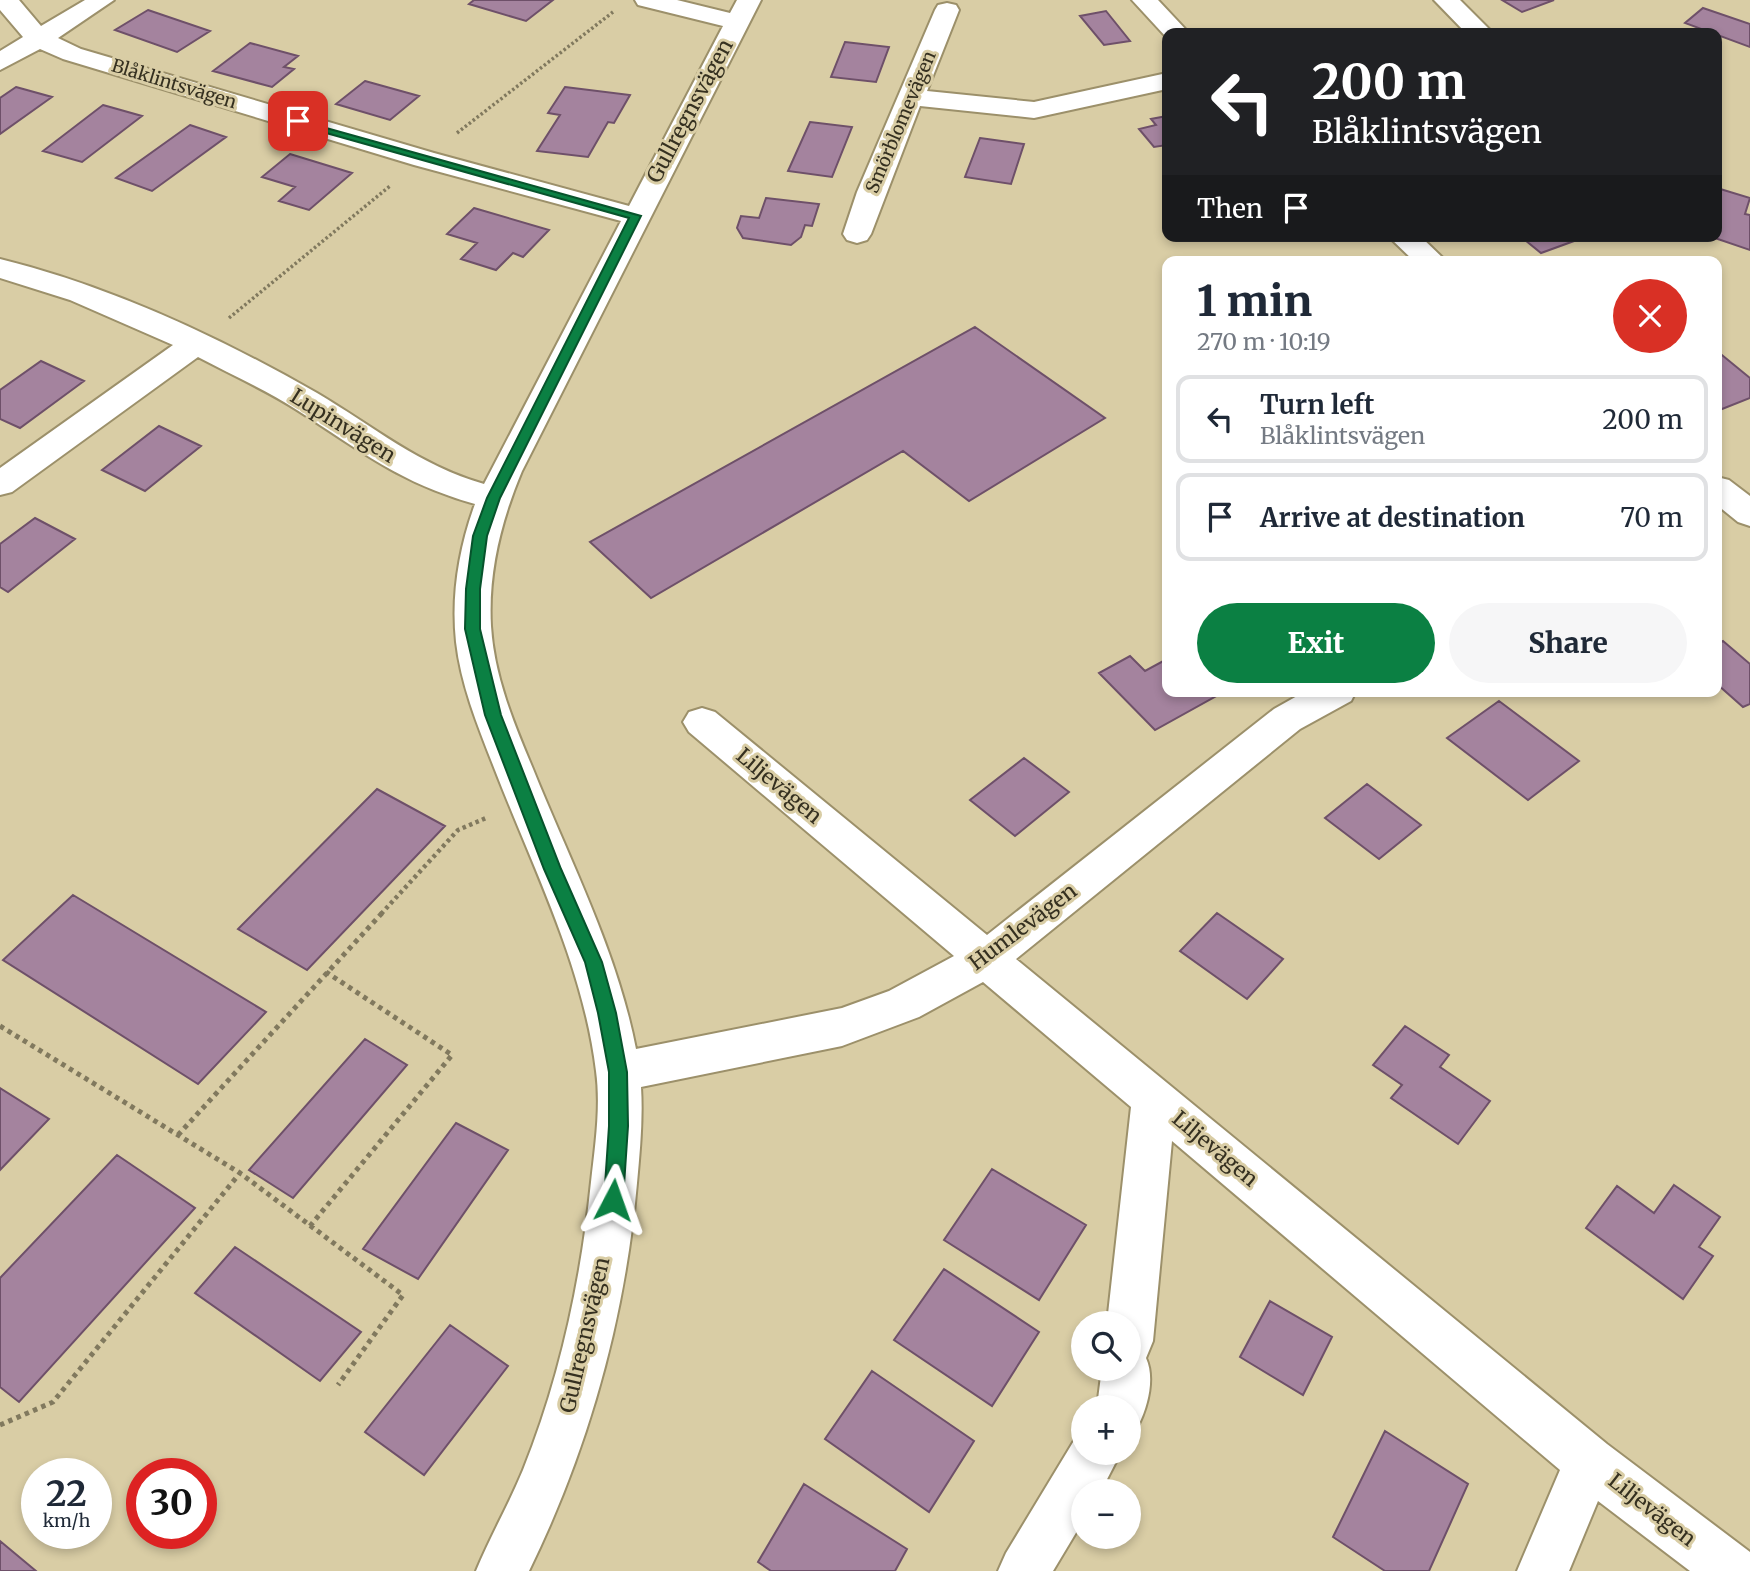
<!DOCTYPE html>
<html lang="en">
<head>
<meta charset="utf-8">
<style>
	:root { --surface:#fff; --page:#f6f6f7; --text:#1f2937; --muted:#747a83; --line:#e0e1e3; --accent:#0b8043 }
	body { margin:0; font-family:Merriweather,serif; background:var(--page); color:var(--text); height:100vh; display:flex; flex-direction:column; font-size:26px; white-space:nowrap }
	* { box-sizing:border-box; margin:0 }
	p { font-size:23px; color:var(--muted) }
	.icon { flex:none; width:38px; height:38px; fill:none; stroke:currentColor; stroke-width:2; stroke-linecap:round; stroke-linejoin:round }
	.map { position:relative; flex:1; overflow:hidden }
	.drawer { position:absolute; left:1162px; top:256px; width:560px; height:441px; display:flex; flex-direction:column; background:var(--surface); border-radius:14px; box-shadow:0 4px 10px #0003 }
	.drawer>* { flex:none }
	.banner { position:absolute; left:1162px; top:28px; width:560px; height:214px; border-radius:14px; box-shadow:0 4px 10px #0003; background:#202124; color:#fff; overflow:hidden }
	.fabs { position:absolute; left:1071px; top:1311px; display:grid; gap:14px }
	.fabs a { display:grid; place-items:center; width:70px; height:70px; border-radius:50%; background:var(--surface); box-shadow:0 4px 10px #0003; font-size:35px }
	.speed { position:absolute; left:21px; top:1458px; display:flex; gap:14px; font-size:35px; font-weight:700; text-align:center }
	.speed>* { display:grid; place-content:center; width:91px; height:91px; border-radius:50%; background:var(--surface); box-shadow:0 4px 10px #0003; line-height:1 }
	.speed small { font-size:18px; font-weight:400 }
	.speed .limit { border:10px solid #d22; background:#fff; color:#111 }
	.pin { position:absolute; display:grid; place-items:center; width:60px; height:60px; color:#fff; margin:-30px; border-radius:14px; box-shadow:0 4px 10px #0006 }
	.me { position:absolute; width:77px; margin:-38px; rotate:4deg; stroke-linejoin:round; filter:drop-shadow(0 0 5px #0008) }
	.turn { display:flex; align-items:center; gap:24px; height:147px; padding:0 35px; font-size:32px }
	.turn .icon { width:91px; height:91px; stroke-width:2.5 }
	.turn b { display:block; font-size:49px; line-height:60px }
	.then { display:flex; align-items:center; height:66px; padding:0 35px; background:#0003; gap:14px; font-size:26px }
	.round { display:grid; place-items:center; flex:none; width:74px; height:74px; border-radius:37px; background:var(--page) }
	.head { display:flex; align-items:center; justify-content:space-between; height:119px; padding:0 35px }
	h1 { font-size:42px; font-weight:800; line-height:52px }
	.action { display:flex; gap:14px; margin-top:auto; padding:14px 35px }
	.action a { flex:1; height:80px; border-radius:42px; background:var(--accent); color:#fff; font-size:28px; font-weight:800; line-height:80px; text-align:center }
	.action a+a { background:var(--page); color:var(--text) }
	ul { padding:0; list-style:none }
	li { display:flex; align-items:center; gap:21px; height:88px; margin:0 14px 10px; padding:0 21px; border:4px solid var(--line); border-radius:14px }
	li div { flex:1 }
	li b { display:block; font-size:26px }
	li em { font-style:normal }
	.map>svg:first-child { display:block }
	.building { fill:#a4839e; stroke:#6e5069; stroke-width:2 }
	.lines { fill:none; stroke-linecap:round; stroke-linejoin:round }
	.minor-casing { stroke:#9c906a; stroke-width:4 }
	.path-far2 { stroke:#81795e; stroke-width:3.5; stroke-dasharray:2.5 2.5; stroke-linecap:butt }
	.path-far1 { stroke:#81795e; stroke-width:4.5; stroke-dasharray:3.5 3.5; stroke-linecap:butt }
	.path { stroke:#81795e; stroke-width:5; stroke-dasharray:4.5 4.5; stroke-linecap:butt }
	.minor { fill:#fff; fill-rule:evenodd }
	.route { fill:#0b8043; stroke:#07532c; stroke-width:2 }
	.labels { text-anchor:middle; stroke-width:6; stroke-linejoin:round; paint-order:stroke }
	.far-street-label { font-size:18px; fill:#353020; stroke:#d9cda5 }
	.street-label { font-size:21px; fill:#353020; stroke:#d9cda5 }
</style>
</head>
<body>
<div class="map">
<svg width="1750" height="1571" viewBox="0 0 1750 1571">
	<rect width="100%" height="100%" fill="#d9cda5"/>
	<!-- building -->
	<path class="building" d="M474,0H553L526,21L469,4Z
		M1502,0H1554L1522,12Z
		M1703,8L1750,24V47L1685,23Z
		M148,10L210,31L177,52L115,30Z
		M1106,11L1130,41L1104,45L1080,16Z
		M845,42L889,47L876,82L831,77Z
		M250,43L298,56L284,67L294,69L272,87L213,71Z
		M365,81L419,96L390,120L336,104Z
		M16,87L52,97L0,134V98Z
		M565,87L630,95L614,123L608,122L588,157L537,151L560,115L548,113Z
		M103,105L142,116L82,162L43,151Z
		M1167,116V145L1154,147L1139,129L1156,125L1151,119Z
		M810,122L852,127L832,177L788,171Z
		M190,125L226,137L152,191L116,178Z
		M980,138L1024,144L1011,184L965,177Z
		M290,154L352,173L309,210L279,201L295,187L262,177Z
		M1717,188L1750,198L1745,214L1750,215V250L1709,236H1717Z
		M766,198L819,204L812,226L805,225L801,237L791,245L743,238L737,228L741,216L759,218Z
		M474,208L549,230L523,257L513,253L496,270L461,259L477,243L447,234Z
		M1520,236H1584L1585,237L1541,253Z
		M975,327L1105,418L969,501L903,451L651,598L590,542Z
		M1717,351L1750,378V398L1722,409L1717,405Z
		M41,361L84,381L20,428L0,419V390Z
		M159,426L201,446L145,491L102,470Z
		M35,518L75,539L8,592L0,587V544Z
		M1723,641L1750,664V704L1743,707L1717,684V644Z
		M1130,656L1145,671L1167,659V691H1213L1218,695L1155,730L1099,673Z
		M1499,701L1579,761L1528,800L1447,738Z
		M1024,758L1069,792L1015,836L970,800Z
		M1367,784L1421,825L1379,859L1325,818Z
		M377,789L445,826L307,970L238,929Z
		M73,895L266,1012L198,1084L3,960Z
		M1217,913L1283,959L1247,999L1180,951Z
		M1405,1026L1449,1055L1440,1067L1490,1101L1458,1144L1391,1098L1402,1085L1373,1065Z
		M365,1039L407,1065L293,1198L249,1170Z
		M0,1088L49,1119L0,1170Z
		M456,1123L508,1150L418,1279L363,1249Z
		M117,1155L195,1208L19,1402L0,1387V1278Z
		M992,1169L1086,1225L1039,1300L944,1240Z
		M1674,1185L1720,1217L1699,1247L1713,1256L1683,1299L1586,1228L1617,1186L1654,1213Z
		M235,1247L361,1332L320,1381L195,1293Z
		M944,1269L1039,1332L992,1406L894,1340Z
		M1270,1301L1332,1337L1303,1395L1240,1357Z
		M450,1325L508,1366L424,1475L365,1432Z
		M872,1371L974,1441L929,1512L825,1439Z
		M1385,1431L1468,1484L1429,1571H1385L1333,1537Z
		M804,1484L907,1549L895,1571H771L758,1562Z
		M0,1541L36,1571H0Z"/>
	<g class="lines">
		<defs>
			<path id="minor" d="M0,0H19L41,26L85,0H114L58,38L81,49L434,153L629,206L723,26L638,5L635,0H677L730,13L737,0H761L522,471C501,521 488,572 491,626C494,676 514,724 533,769C570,861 617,951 636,1049L842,1008L889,991L954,956L689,732L683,722L689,712L702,708L715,712L987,935L1274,709L1306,691H1356L1351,701L1300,729L1016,959L1607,1444L1750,1552V1571H1690L1598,1501L1569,1571H1517L1560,1470L1172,1141L1153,1341L1146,1358C1155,1378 1148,1405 1139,1424L1129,1429V1407H1097L1102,1368H1129V1323H1107L1131,1107L983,982L919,1017L842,1046L641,1087C643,1118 640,1151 637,1183C625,1318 589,1448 529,1571H476C490,1537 509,1504 523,1470C560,1378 581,1280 591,1182C595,1146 601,1107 596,1071C583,965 533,868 495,770C479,729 461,686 456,642C451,595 459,548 475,504C400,483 361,451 297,410C266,390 230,374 198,357L12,492L0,495V468L173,345L70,300L0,278V259C110,286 219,337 317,393C373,426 420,466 484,484L621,221L414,165L63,59L40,49L0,70V51L23,37L0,10Z
				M1132,0H1158L1189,33H1167V38Z
				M1434,0H1460L1493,33H1466Z
				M947,3L956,5L959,10L927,91L1034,102L1167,73V89L1034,118L920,106L871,234L867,240L857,243L847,240L843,234L857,192L935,10L938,5Z
				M1388,236H1420L1446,261H1414Z
				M1717,477L1729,480L1750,496V526L1738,522L1717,505Z
				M1083,1432V1452H1121L1101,1491H1083V1521L1053,1571H998L1006,1553L1078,1434Z"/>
		</defs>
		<!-- minor casing -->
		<use href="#minor" class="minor-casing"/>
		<!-- path-far2 -->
		<path class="path-far2" d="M457,133L613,12
			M229,318L390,186"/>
		<!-- path-far1 -->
		<path class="path-far1" d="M381,914L458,830L486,818"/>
		<!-- path -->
		<path class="path" d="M0,1026L240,1173L403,1295L338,1385
			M178,1135L383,912
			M310,1226L452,1055L326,972
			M0,1425L53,1402L240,1173"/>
		<!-- minor -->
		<use href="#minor" class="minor"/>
	</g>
	<!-- route -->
	<path class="route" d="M294,119L641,216L500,498L487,536L480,589V629L501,715L561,869L602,962L616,1013L627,1072L628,1126L623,1200L620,1207L613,1209L607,1207L604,1200L609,1126V1072L598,1013L585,962L544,869L485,715L465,629L466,589L473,536L487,498L629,218L294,124Z"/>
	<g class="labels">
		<!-- far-street labels -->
		<g class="far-street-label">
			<text transform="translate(174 84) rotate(17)" y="6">Blåklintsvägen</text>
			<text transform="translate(901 122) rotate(-67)" y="6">Smörblomevägen</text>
		</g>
		<!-- street labels -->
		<g class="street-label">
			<text transform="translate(690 111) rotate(-62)" y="7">Gullregnsvägen</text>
			<text transform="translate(343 426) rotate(32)" y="7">Lupinvägen</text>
			<text transform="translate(779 786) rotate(40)" y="7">Liljevägen</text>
			<text transform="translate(1023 927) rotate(-37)" y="7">Humlevägen</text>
			<text transform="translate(1215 1149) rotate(40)" y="7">Liljevägen</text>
			<text transform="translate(585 1335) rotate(-77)" y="7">Gullregnsvägen</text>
			<text transform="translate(1652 1510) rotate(38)" y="7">Liljevägen</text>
		</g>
	</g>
</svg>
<div class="fabs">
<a><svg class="icon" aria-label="search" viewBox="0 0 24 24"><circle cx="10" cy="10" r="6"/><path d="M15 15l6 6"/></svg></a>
<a>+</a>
<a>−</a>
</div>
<div class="speed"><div>22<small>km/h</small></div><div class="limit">30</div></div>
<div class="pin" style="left:298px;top:121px;background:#d93025"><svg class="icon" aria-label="arrive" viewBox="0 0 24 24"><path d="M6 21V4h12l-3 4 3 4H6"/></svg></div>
<svg class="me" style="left:613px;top:1200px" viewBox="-20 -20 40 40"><path d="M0-17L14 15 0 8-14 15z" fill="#0b8043" stroke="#fff" stroke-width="4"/></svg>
<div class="banner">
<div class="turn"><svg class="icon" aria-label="left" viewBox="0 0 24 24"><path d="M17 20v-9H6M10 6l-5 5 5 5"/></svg><div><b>200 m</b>Blåklintsvägen</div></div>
<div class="then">Then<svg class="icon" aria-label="arrive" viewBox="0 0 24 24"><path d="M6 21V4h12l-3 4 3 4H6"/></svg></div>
</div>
<section class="drawer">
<div class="head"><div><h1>1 min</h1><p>270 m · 10:19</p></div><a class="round" style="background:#d93025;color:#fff"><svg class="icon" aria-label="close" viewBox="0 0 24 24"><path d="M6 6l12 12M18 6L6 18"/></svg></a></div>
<ul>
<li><svg class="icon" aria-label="left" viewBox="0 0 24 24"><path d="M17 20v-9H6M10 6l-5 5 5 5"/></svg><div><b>Turn left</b><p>Blåklintsvägen</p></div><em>200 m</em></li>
<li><svg class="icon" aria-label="arrive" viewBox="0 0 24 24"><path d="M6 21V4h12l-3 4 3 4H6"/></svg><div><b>Arrive at destination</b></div><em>70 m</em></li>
</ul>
<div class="action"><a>Exit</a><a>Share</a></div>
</section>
</div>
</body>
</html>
